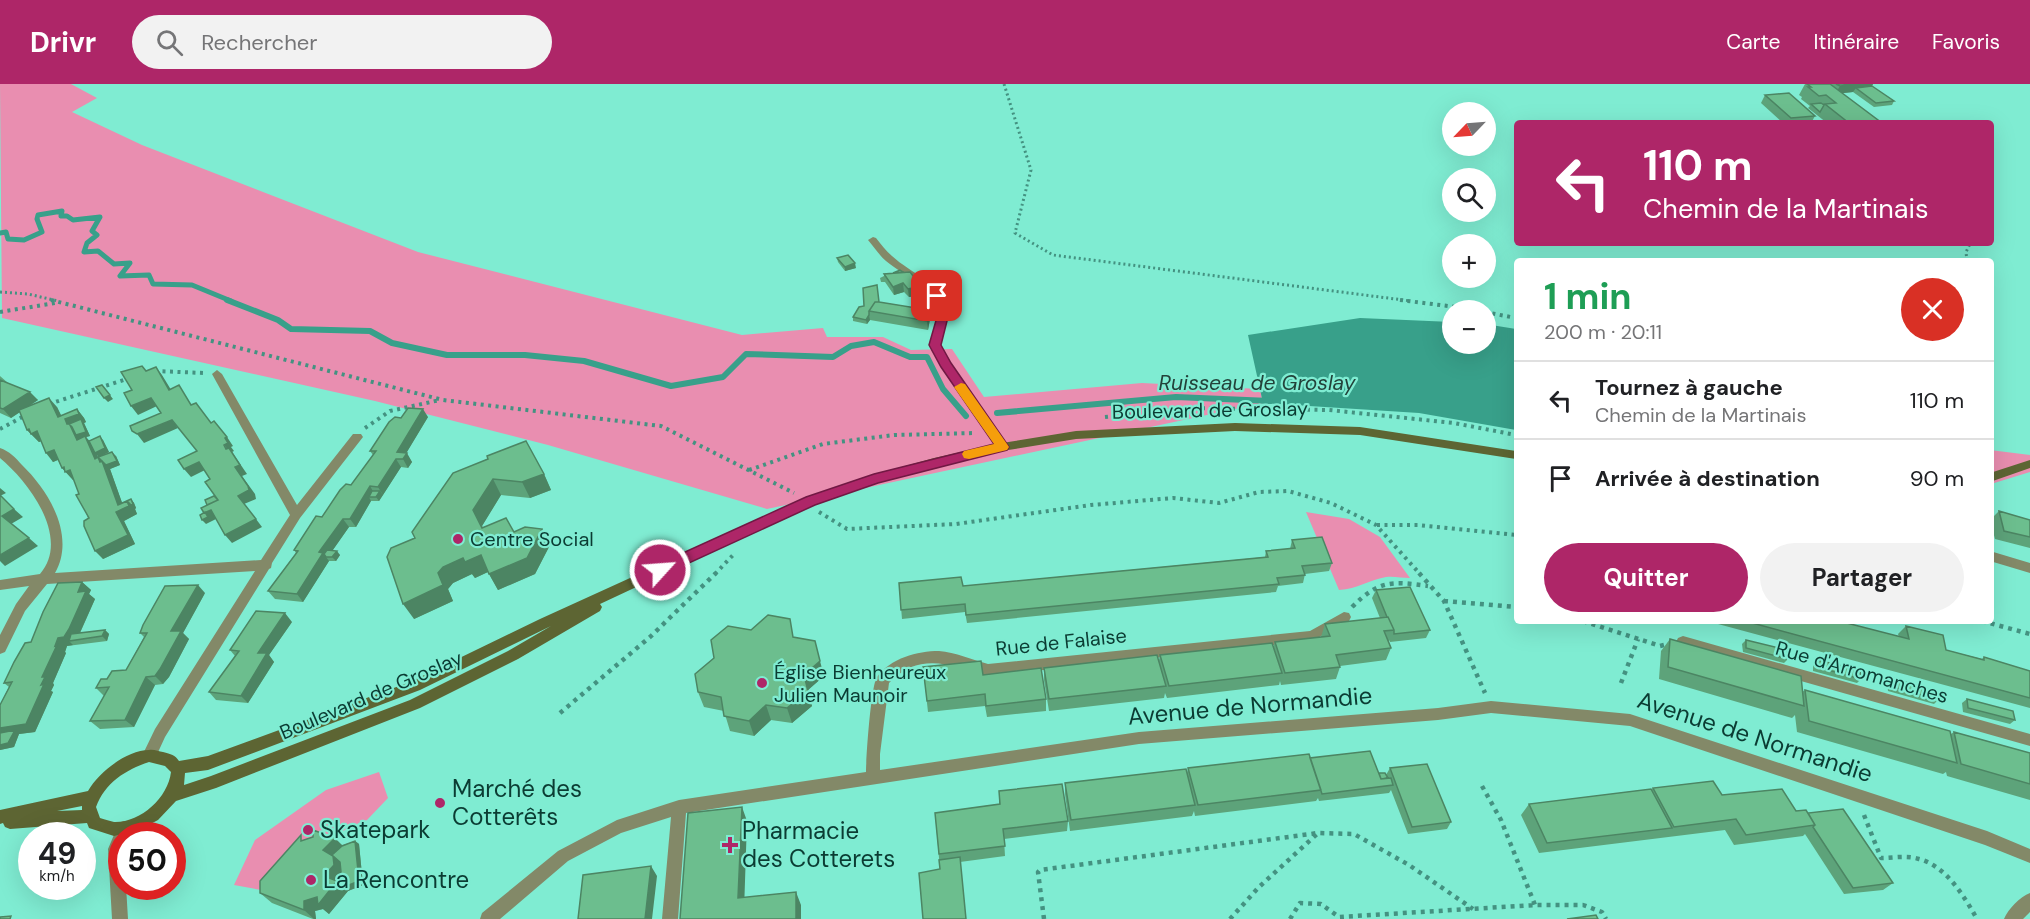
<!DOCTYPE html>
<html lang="fr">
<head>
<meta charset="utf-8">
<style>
	:root { --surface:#fff; --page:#f2f2f2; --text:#202124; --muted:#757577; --line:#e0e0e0; --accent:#ae2668 }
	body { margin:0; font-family:"DM Sans",sans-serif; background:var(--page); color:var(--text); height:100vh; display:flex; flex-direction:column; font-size:22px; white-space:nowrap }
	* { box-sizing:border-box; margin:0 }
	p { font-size:20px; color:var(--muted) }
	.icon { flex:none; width:33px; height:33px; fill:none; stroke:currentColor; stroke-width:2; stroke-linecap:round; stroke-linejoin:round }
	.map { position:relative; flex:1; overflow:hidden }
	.details { position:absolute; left:1514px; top:174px; width:480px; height:366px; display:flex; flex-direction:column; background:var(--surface); border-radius:6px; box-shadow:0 6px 24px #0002 }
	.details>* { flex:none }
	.banner { position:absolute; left:1514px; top:36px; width:480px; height:126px; border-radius:6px; box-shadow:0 6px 24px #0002; background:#ae2668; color:#fff; overflow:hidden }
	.needle { width:39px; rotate:245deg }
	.fabs { position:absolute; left:1442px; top:18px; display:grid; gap:12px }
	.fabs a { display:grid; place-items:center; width:54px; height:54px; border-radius:50%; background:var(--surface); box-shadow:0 6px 24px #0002; font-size:30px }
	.speed { position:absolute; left:18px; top:738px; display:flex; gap:12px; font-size:30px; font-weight:700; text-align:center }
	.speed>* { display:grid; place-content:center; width:78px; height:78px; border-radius:50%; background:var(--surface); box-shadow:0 6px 24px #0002; line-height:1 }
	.speed small { font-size:15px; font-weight:400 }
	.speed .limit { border:9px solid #d22; background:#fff; color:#111 }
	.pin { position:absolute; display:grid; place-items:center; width:51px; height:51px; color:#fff; margin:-26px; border-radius:12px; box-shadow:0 3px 9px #0006 }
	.me { position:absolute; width:66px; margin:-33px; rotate:64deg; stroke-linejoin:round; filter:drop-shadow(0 0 4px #0008) }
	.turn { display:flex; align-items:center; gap:21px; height:126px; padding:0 30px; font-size:27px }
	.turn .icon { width:78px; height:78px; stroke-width:2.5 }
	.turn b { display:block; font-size:42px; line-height:51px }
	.round { display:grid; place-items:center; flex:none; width:63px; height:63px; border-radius:32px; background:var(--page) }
	.head { display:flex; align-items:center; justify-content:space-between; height:102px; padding:0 30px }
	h1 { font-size:36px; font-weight:700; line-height:45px; color:#1e9e55 }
	.button { display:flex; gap:12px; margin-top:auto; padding:12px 30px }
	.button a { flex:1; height:69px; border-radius:36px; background:var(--accent); color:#fff; font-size:24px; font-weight:700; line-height:69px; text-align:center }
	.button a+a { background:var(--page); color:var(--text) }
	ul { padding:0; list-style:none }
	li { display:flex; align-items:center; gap:18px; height:78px; padding:0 30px; border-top:2px solid var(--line) }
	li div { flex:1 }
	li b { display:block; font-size:22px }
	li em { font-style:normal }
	header { display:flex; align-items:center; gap:36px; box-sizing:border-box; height:84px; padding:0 30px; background:var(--accent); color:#fff }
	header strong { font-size:28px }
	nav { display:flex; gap:33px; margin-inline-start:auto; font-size:21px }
	.search { width:420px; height:54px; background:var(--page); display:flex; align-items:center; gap:15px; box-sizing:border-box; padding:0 21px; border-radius:33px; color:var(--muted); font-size:22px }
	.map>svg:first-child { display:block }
	.green { fill:#e98eb0 }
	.water { fill:#38a08a }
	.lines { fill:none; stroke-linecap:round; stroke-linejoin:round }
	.stream-far1 { stroke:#38a08a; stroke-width:5 }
	.stream { stroke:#38a08a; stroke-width:6 }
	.path-far2 { stroke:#449281; stroke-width:3; stroke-dasharray:2 3; stroke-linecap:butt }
	.path-far1 { stroke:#449281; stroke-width:4; stroke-dasharray:3 4.5; stroke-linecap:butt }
	.path { stroke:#449281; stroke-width:4.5; stroke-dasharray:4 5; stroke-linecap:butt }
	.minor { fill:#838968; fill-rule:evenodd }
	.secondary { fill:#5d6533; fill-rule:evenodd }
	.wall { fill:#5da37a }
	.shaded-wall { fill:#4c8563 }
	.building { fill:#6cbe8e; stroke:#4c8563; stroke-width:1.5 }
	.route { fill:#ae2668; stroke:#711944; stroke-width:1.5 }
	.slow { fill:#f59e0b }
	.poi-dot { fill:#ae2668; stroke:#7fecd2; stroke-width:2 }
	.labels { text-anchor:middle; stroke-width:4.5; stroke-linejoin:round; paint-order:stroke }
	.street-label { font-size:20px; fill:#0b3c33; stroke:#7fecd2 }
	.poi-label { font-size:20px; fill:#0b3c33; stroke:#7fecd2; text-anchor:start }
	.water-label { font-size:21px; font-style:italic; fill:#23423a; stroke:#7fecd2 }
	.near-street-label { font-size:24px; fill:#0b3c33; stroke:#7fecd2 }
	.near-poi-label { font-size:24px; fill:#0b3c33; stroke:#7fecd2; text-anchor:start }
</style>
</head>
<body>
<header>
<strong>Drivr</strong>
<div class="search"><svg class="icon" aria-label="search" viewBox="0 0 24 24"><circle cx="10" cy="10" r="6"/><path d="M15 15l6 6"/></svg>Rechercher</div>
<nav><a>Carte</a><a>Itinéraire</a><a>Favoris</a></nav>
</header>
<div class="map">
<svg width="2030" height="835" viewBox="0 0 2030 835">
	<rect width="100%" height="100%" fill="#7fecd2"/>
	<!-- green -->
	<path class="green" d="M0,0H71L97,14L72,28L142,61L418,168L742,251L823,244L827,253H883L911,266L952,265L984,313L1142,299L1260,305L1263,319L767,425L548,361L375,317L2,234Z
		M1990,366L2030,371V388L1991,400Z
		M1306,428L1349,435L1380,453L1410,494C1402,494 1394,492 1386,493C1368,496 1358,505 1339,506Z
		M379,688L388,714L367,736L312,761L272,808L234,801L255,756L326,706Z"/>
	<!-- water -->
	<path class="water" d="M1360,234L1452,238V260H1485V240L1516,245V346L1419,329L1263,319L1248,251Z"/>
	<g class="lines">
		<!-- stream-far1 -->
		<path class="stream-far1" d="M0,149L6,148L8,155L24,156L42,148L37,135L38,131L62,127L61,132H67L73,136L100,133L92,147L97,151L87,159L84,168L98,167L114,180L130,179L120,192L149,191L153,200L192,201L231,217"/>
		<!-- stream -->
		<path class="stream" d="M227,216L278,236L291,245L370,247L392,259L447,271H525L584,277L671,302L723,293L746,270L833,273L851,262L874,258L910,273H927L943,305L966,332
			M997,329L1176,313L1270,317"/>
		<!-- path-far2 -->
		<path class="path-far2" d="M1004,0L1031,86L1015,149L1053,171L1411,217
			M1967,177L1966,168L1970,160
			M0,208L28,210L58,217"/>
		<!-- path-far1 -->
		<path class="path-far1" d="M51,216L443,316L661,342L794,409
			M1400,216L1480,226
			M0,228L55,219
			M1485,228L1516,234
			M155,287L204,289
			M49,320L130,294
			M1105,333L1184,324L1329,326L1454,339L1516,351
			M365,344L390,327L440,316
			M0,345L26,331
			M749,386L823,360L894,351L976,349
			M819,428L847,445L956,440L1091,421L1173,414L1219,419L1259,408L1288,407L1331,419L1376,441L1420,490
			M1377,441H1418L1516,451
			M715,490L734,470"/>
		<!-- path -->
		<path class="path" d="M1419,489L1444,517L1485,609
			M1444,517L1516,523
			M1352,523C1379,496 1392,497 1428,502
			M1583,537L1660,562L1668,560
			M1982,537L2030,550
			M1621,599L1638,555
			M560,629L650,553L716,489
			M1482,702L1501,736L1535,821
			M1864,731L1881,774C1893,774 1907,771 1919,775C1946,782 1964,812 1977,835
			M1044,835L1038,788L1040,786L1318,749L1354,750L1409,781L1473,825
			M1230,835L1259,803L1317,750
			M1290,835L1300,819L1321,820L1339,833L1535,821H1583L1602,828L1606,835"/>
		<!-- minor -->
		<path class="minor" d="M873,153L876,154C881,160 886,167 892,172C910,189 944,200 946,228C947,239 943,250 940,261L950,279L1006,360L1008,363L1006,366H998L941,282L930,261C933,251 936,240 936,229C935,203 904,192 886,177C879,171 874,163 868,156Z
			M217,286L222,290L297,421L353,350H361L363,353L300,434L272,479L271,484L269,485L165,653L154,677L149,678L144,677L142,672L155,645L255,487L47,500L25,527L5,568L0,570V551L16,520L29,502L0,506V496L40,490C71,454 29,398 0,374V364C9,367 16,374 22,381C49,407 76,452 55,489L261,476L290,431L212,290Z
			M1990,467L2030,479V489L1990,477Z
			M1344,528L1349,529L1351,533L1349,537L1312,557L988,592C950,581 920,567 889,599L880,670V686L1139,648L1438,624L1491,617L1630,630L1987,747L2030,765V779L1985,761L1630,642L1491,629L1438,636L1139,660L686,729L678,835H662L671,733L621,749L568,777L500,835H480L482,829L558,767L617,736L679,716L866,688C866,674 871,601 877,593C891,574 917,567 939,567C955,568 973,576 988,580L1310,547Z
			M1683,552L2030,650V662L1678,562L1676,558L1678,554Z
			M124,737L129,739L132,744L129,752H122V802H126L128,835H112L108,765L119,739Z
			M2030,809V828L2023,835H2004C2008,825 2020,813 2030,809Z"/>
		<!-- secondary -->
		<path class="secondary" d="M1235,339L1360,343L1516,367V375L1360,351L1235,347L1076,355L1002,367L934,382L877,398L814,420L600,520L602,523L600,527L518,575L420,624L216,704L176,717L158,736L139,746L114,752L89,744L87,739L10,745L5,743L3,739L0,740V726L88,707C99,688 127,666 149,666C154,665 159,668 163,668C171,670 175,671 179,677L208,672L410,598L540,535L806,414L870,392L934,374L1002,359L1076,347ZM551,542L508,567L410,616L211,692L184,701L185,689L208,686L420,606ZM149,678L165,682L171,688C168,714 140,739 114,738C109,737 104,735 100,734L96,723C105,699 125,686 149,678ZM82,722V726L57,727Z
			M2030,376V384L1990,398V389Z"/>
	</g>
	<!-- wall -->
	<path class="wall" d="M1805,0H1873L1872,2L1894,17L1892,21L1874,23L1853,8L1842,9L1882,39H1827L1808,24L1810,22L1801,15L1802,13L1799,11Z
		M1765,11L1815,32L1811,39H1783L1761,19Z
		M837,174L856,184L845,187L838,178Z
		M884,190L921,202V206L933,217V221L922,222L916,212L909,213L904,208L894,211L885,198H881L880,194L884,192Z
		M879,218L929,226L930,235L928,246L870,236L867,240L853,237V233L864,222Z
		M0,292L8,299L38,316L29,322L57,323L61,332L77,325L84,334L86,338L84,339L90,352L86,353L89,357L103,356L109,368L99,373L97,371L98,374L116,372L120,381L110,385L122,419L131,415L134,419L136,424L135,425L137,430L124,437L135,460L103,475L74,396H73L62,384L58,376L53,378L41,357L39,358L27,346L20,328L11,334L0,329Z
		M428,333L406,369L412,378L408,384L401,383L379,417H371L356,443H349L332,467L340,471L336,477H329L303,518L275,515L268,507L296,469L294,466L351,401L373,371L370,367L401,334Z
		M453,389L544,390L551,406L530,414L501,411L482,442L483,444L514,448L542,445L550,461L535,490L498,506L488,488L475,494L472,490L453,499L448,505L453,517L414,535L415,454Z
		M1999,427L2030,436V464L1995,455L1990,436Z
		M1292,456L1332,479L1329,487L1305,490L1303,499L1278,502L1276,508L967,539L965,528L902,535L899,499L963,502L1265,473L1266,467L1290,465Z
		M82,498L91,506L89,510L95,515L80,549L105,546L109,550L107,557L67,562L65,568L66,569L53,599L54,601L51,607L53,608L35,648L19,650L14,663L0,666V621L9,603L4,599L31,558Z
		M1376,506L1430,546L1426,554L1390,558L1389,556V558L1391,564L1386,576L1340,582V583L1336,595L1281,601L1280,597L1279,601L1167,614L1165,609L1164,614L1049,627L1044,596V584L1159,576L1160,571L1273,563L1275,558L1321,553L1325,540L1380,534L1372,514Z
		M205,509L183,549L189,555L169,593L163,600L155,601L134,643L100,645L90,637L104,612L96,604L107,595L126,586L144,553L140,549Z
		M1718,537H1839L1899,553L1898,550L1906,542L1946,566L1982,575L1984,573L2030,587V624L1718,540Z
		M292,538L269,571L274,578L248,619L216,616L209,608L235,572L230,566Z
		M794,553L824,592L808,606L812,622L792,639L771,636L754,652L730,647L724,627L704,623L698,608Z
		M1670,555L1802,608L1805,606L1951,650L1954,648L2030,669V716L1947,692L1946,688L1943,690L1797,648L1795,631L1792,634L1659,595L1661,567Z
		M1746,556L1788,575L1784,579L1743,568L1742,560Z
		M1817,576L1861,595L1857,599L1813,587V580Z
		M923,583L983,591L1046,615V627L987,633L985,622L928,628Z
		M1892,594L1938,616L1934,620L1888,607L1887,598Z
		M1967,615L2015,636L2010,640L1963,628L1962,619Z
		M1310,674L1386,691L1390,684L1451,738L1447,745L1408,750L1391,706L1389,709L1319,717L1318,714L1316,717L1195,732L1194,727L1192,732L1070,747L1065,710V699L1187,689L1188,684Z
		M1653,704L1722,711L1808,729L1893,799L1883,806L1844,810L1805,750L1803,752L1734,761L1725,746L1539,769L1521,731L1529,720L1651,706Z
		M999,707L1068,737L1067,747L1004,755L1005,772L960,778L940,785L935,729L999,720Z
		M306,756L343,761L355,757L359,760L363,801L348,807L329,830L323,825L315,827L316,835H313L272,819L260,809Z"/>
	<!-- shaded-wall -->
	<path class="shaded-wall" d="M1836,0H1873L1869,6L1856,4L1853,8L1835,10L1840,2Z
		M855,179L856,184L845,187V183Z
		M903,199L904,208L894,211L893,203Z
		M921,202L922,210L916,207V212L909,213L908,205Z
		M929,226L930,235L928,246L927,237Z
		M869,231L870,236L867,240L866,236Z
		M156,283L162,291L176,314L169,306Z
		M102,301L113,315L108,318L104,314Z
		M30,308L38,316L11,334L3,325Z
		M49,314L57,323L66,341L58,333Z
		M151,314L157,322L138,331L131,322Z
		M77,325L84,334L86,338L84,339L90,352L86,353L93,361L100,352L103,356L109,368L99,373L97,371L100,379L98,373L112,368L116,372L120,381L110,385L124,424L127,417L131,415L134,419L136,424L135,425L137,430L124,437L135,460L103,475L95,467L116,428L118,421L102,384L77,356L67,340L65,335Z
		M423,325L428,333L404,373L407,369L412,378L408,384L403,375L397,368Z
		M172,336L178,344L144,359L137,350Z
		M29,345L37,347L45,356L39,358L27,346Z
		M227,353L233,362L231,363L234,367L232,368L247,390L242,392L255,410L256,415L244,420L238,412L235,383L230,369L224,361L225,354Z
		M54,366L62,374L53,378L46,369Z
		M396,375L401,383L383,411L378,403Z
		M199,378L205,386L191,393L184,385Z
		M64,383L70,386L78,394L73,396L62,384Z
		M544,390L551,406L530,414L522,398Z
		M493,395L501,411L482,442L491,460L473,426Z
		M370,402L375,411L369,413L371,417L356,443L350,435Z
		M0,404L6,409L0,412Z
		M380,407L383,411L379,417L376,413Z
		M221,421L218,434L206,440L202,436L204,429Z
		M14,425L23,433L11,440L2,432Z
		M256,435L262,443L232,459L225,451Z
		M343,435L349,443L328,473H326L329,477L303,518L297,510L319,468Z
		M542,445L550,461L535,490L498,506L489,490Z
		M29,454L38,462L5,482L0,477V471Z
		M337,467L340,471L336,477L332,473Z
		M481,471L490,487L475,494L472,490L453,499L448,505L453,517L414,535L403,520L438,489L443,483L463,474Z
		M82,498L91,506L89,510L95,515L78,553L69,557L73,561L67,562L65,568L66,569L53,599L54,601L51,607L53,608L35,648L19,650L14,663L0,666V644L42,593Z
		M198,501L205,509L183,549L189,555L169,593L163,600L155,592L171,547Z
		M285,529L292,538L269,571L274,578L248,619L241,612L258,569Z
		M105,546L109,550L107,557L102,552Z
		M820,577L824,592L808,606L812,622L792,639L787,624L804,591Z
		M146,593L155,601L134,643L125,636Z
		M766,621L771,636L754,652L749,637Z
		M742,723L747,737L744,827L738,814Z
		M335,754L346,765L355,757L359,760L363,801L348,807L329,830L323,825L315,827L316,835H314L304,826V817L324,792L323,766Z
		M651,782L657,792L652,835H645Z
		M796,808L801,821V835H796Z"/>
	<!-- building -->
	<path class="building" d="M1807,0H1830L1882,39H1849L1825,20L1836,19L1826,11L1819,12L1808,3H1811Z
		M1836,0H1858L1840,2Z
		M1872,2L1894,17L1876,19L1856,4Z
		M1789,9L1815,32L1791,34L1765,11Z
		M1821,19L1824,21L1820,28L1811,20Z
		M848,171L855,179L845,183L837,174Z
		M900,186L903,188L893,189Z
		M910,188L921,202L908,205L903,199L893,203L884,190Z
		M877,201L879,218H875L869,227V231L866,236L853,233L859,223L864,222L863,204Z
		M928,204L933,217L922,218L916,207Z
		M875,218H879L929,226L927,237L869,227Z
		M142,282L146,287L156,283L169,306L179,301L191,321L196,319L211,339L214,337L227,353L225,354L228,359L224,361L226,365L229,364L240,381L235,383L248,402L249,406L238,412L256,435L225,451L211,426L204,429L201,424L218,416L205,398L210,395L199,378L184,385L178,376L197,367L172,336L137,350L132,347L130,342L161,329L151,314L131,322L124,309L132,306L121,288Z
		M0,296L30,308L3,325L0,324Z
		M102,301L110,311L104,314L96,303Z
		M49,314L58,333L77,325L79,330L65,335L67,340L69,339L77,356L85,352L95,375L98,373L100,378L102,377L118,421L127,417L129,422L116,428L128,451L95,467L84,442V437L89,434L76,411L79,410L70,386L65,388L64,383L62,384L54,366L46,369L37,347L31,350L29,345L27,346L19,326Z
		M408,324L423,325L397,368L407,369L403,375H396L378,403L370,402L350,435H343L319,468L323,469L297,510L268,507L298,467L294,466L316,432L322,433L340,406L346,400L351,401L376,367H370L389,338L395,333L401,334Z
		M81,335L86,348L76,351L72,343L69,340Z
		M100,352L105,364L95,369L89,357Z
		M526,357L544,390L522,398L493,395L473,426L482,444L506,434L514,448L525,443L542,445L527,474L489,490L481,471L465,478L463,474L443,483L438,489L443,501L403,520L387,473L391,464L415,454L412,448L453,389L488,375L487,372Z
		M112,368L117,377L106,381L98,373Z
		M372,407H380L376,413H369Z
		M0,411L14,425L2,432L29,454L0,471Z
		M214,412L218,416L207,421L205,416Z
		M131,415L133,420L131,421L127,417L120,420Z
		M1999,427L2030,436V453L2004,447Z
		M205,428L208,433L202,436L200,431Z
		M1322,453L1332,479L1302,482L1305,491L1277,494L1279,500L966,531L965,520L901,526L899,499L961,493L963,502L1268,473L1266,467L1295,464L1292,456Z
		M327,466L337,467L332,473H326L324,470Z
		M82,498L78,508L86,507L69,545L64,553L58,554L55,562L57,561L42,593H45L41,601L44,600L26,640L0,644V621L12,598L4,599L14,578L25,559L31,558L43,528L58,499Z
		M198,501L171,547H181L160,585L155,592L146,593L125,636L90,637L109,603L96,604L101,595H107L112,587L126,586L147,549H140L143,541L165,502Z
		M1410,503L1430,546L1394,550V546L1388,533H1387L1376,506Z
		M256,527L285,529L258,569H267L241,612L209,608L239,567L230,566Z
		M768,531L790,535L793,553L815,557L820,577L804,591L808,607L787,624L766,621L749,637L724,632L721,613L698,608L695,590L714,574L711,556L728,542L751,546Z
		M1388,533L1394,546L1384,547L1391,564L1336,571L1340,583L1285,589L1275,558L1330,552L1325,540Z
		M1745,537H1839L1909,555L1906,542L1943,551L1946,566L1984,576V573L2030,587V614Z
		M105,546L102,552L69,557L71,550Z
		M1670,555L1801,592L1804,622L1668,583Z
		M1746,556L1787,566L1788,575L1746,564Z
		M1272,559L1282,589L1169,602L1160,571Z
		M1157,571L1166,602L1049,615L1044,584Z
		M1817,576L1860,586L1861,595L1817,583Z
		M981,577L983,591L1041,584L1046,615L986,622L985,610L927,617L923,583Z
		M1892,594L1936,607L1938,616L1893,603Z
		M1805,606L1950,647L1957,679L1809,637Z
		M1967,615L2013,627L2015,636L1968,624Z
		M15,646L8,659L0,661V649Z
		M1954,648L2030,669V700L1961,680Z
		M1370,667L1381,695L1391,694L1393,701L1322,710L1310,674Z
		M1309,670L1321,706L1198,721L1188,684Z
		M1427,680L1451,738L1412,743L1390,684Z
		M1186,685L1195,721L1071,736L1065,699Z
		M1379,689H1385L1388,694L1381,695Z
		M1713,697L1722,711L1782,705L1796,727L1806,726L1815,741L1746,751L1736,735L1674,743L1653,704Z
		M1062,700L1068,737L1003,745L1005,762L939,770L935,729L1000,720L999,707Z
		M1651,705L1672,744L1547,759L1529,720Z
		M742,723L738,814L796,808V835H680L688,729Z
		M1843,725L1893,799L1853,804L1813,743L1815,741L1808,729Z
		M313,746L335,754L323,766L333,772L334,781L324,792L337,797L318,821L317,813L304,817V826L260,809V797L301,751V757L313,753Z
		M355,757L359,797L344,803L337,797L334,796L341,788L340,778L332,771L342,762Z
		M960,773L966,835H923L919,789L940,785L939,776Z
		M651,782L645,835H578L583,791Z
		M1596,831L1598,835H1567Z
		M11,832L10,835H0V833Z"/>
	<!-- route -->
	<path class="route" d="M937,208L943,212L948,233L941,261L951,279L1007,360L1009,363L1007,366L878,399L815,421L665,490H654L652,486L654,482L806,413L874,390L994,360L941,283L929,261L937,233L932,212Z"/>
	<!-- slow -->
	<path class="slow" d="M961,299L965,300L1007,360L1009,363L1007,366L969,375L964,374L962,370L964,367L994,360L954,303Z"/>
	<!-- markers -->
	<g class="poi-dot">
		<circle cx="458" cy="455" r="6"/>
		<circle cx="762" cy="599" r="6"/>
		<circle cx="440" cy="719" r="6"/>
		<circle cx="308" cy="746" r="6"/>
		<path d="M727 752h6v6h6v6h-6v6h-6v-6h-6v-6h6z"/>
		<circle cx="311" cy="796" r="6"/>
	</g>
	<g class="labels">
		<!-- street labels -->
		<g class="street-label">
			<text transform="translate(1210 326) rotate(-1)" y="7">Boulevard de Groslay</text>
			<text transform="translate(1061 558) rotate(-6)" y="7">Rue de Falaise</text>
			<text transform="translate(1862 588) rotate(16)" y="7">Rue d'Arromanches</text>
			<text transform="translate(371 611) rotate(-23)" y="7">Boulevard de Groslay</text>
		</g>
		<!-- poi labels -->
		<g class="poi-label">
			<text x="470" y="462">Centre Social</text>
			<text x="774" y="595">Église Bienheureux<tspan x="774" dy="23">Julien Maunoir</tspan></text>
		</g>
		<!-- water labels -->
		<g class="water-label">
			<text x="1257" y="306">Ruisseau de Groslay</text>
		</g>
		<!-- near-street labels -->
		<g class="near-street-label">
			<text transform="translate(1250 622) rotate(-5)" y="8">Avenue de Normandie</text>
			<text transform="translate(1755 653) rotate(18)" y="8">Avenue de Normandie</text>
		</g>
		<!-- near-poi labels -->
		<g class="near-poi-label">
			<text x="452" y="713">Marché des<tspan x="452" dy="28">Cotterêts</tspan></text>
			<text x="320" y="754">Skatepark</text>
			<text x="742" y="755">Pharmacie<tspan x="742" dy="28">des Cotterets</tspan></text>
			<text x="323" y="804">La Rencontre</text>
		</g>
	</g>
</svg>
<div class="fabs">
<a><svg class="needle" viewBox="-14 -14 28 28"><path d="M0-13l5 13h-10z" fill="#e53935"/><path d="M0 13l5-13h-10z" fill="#757577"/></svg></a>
<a><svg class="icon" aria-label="search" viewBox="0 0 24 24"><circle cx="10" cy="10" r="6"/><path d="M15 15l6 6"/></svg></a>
<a>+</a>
<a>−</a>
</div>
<div class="speed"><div>49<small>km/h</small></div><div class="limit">50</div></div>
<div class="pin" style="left:937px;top:212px;background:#d93025"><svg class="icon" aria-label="arrive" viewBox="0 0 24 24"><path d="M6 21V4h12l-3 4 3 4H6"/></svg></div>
<svg class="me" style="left:660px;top:486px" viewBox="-20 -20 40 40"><circle r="17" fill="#ae2668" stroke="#fff" stroke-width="3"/><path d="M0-11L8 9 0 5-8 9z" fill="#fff"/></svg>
<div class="banner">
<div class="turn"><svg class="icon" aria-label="left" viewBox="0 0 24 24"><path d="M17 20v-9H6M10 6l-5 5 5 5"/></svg><div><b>110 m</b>Chemin de la Martinais</div></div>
</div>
<section class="details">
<div class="head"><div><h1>1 min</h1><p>200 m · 20:11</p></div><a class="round" style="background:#d93025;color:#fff"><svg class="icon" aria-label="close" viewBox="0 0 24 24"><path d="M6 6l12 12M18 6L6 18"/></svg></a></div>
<ul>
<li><svg class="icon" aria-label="left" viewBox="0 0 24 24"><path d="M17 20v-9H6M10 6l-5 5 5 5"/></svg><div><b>Tournez à gauche</b><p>Chemin de la Martinais</p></div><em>110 m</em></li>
<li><svg class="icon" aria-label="arrive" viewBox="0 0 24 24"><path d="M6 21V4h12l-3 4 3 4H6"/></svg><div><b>Arrivée à destination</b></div><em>90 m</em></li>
</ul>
<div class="button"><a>Quitter</a><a>Partager</a></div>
</section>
</div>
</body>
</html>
